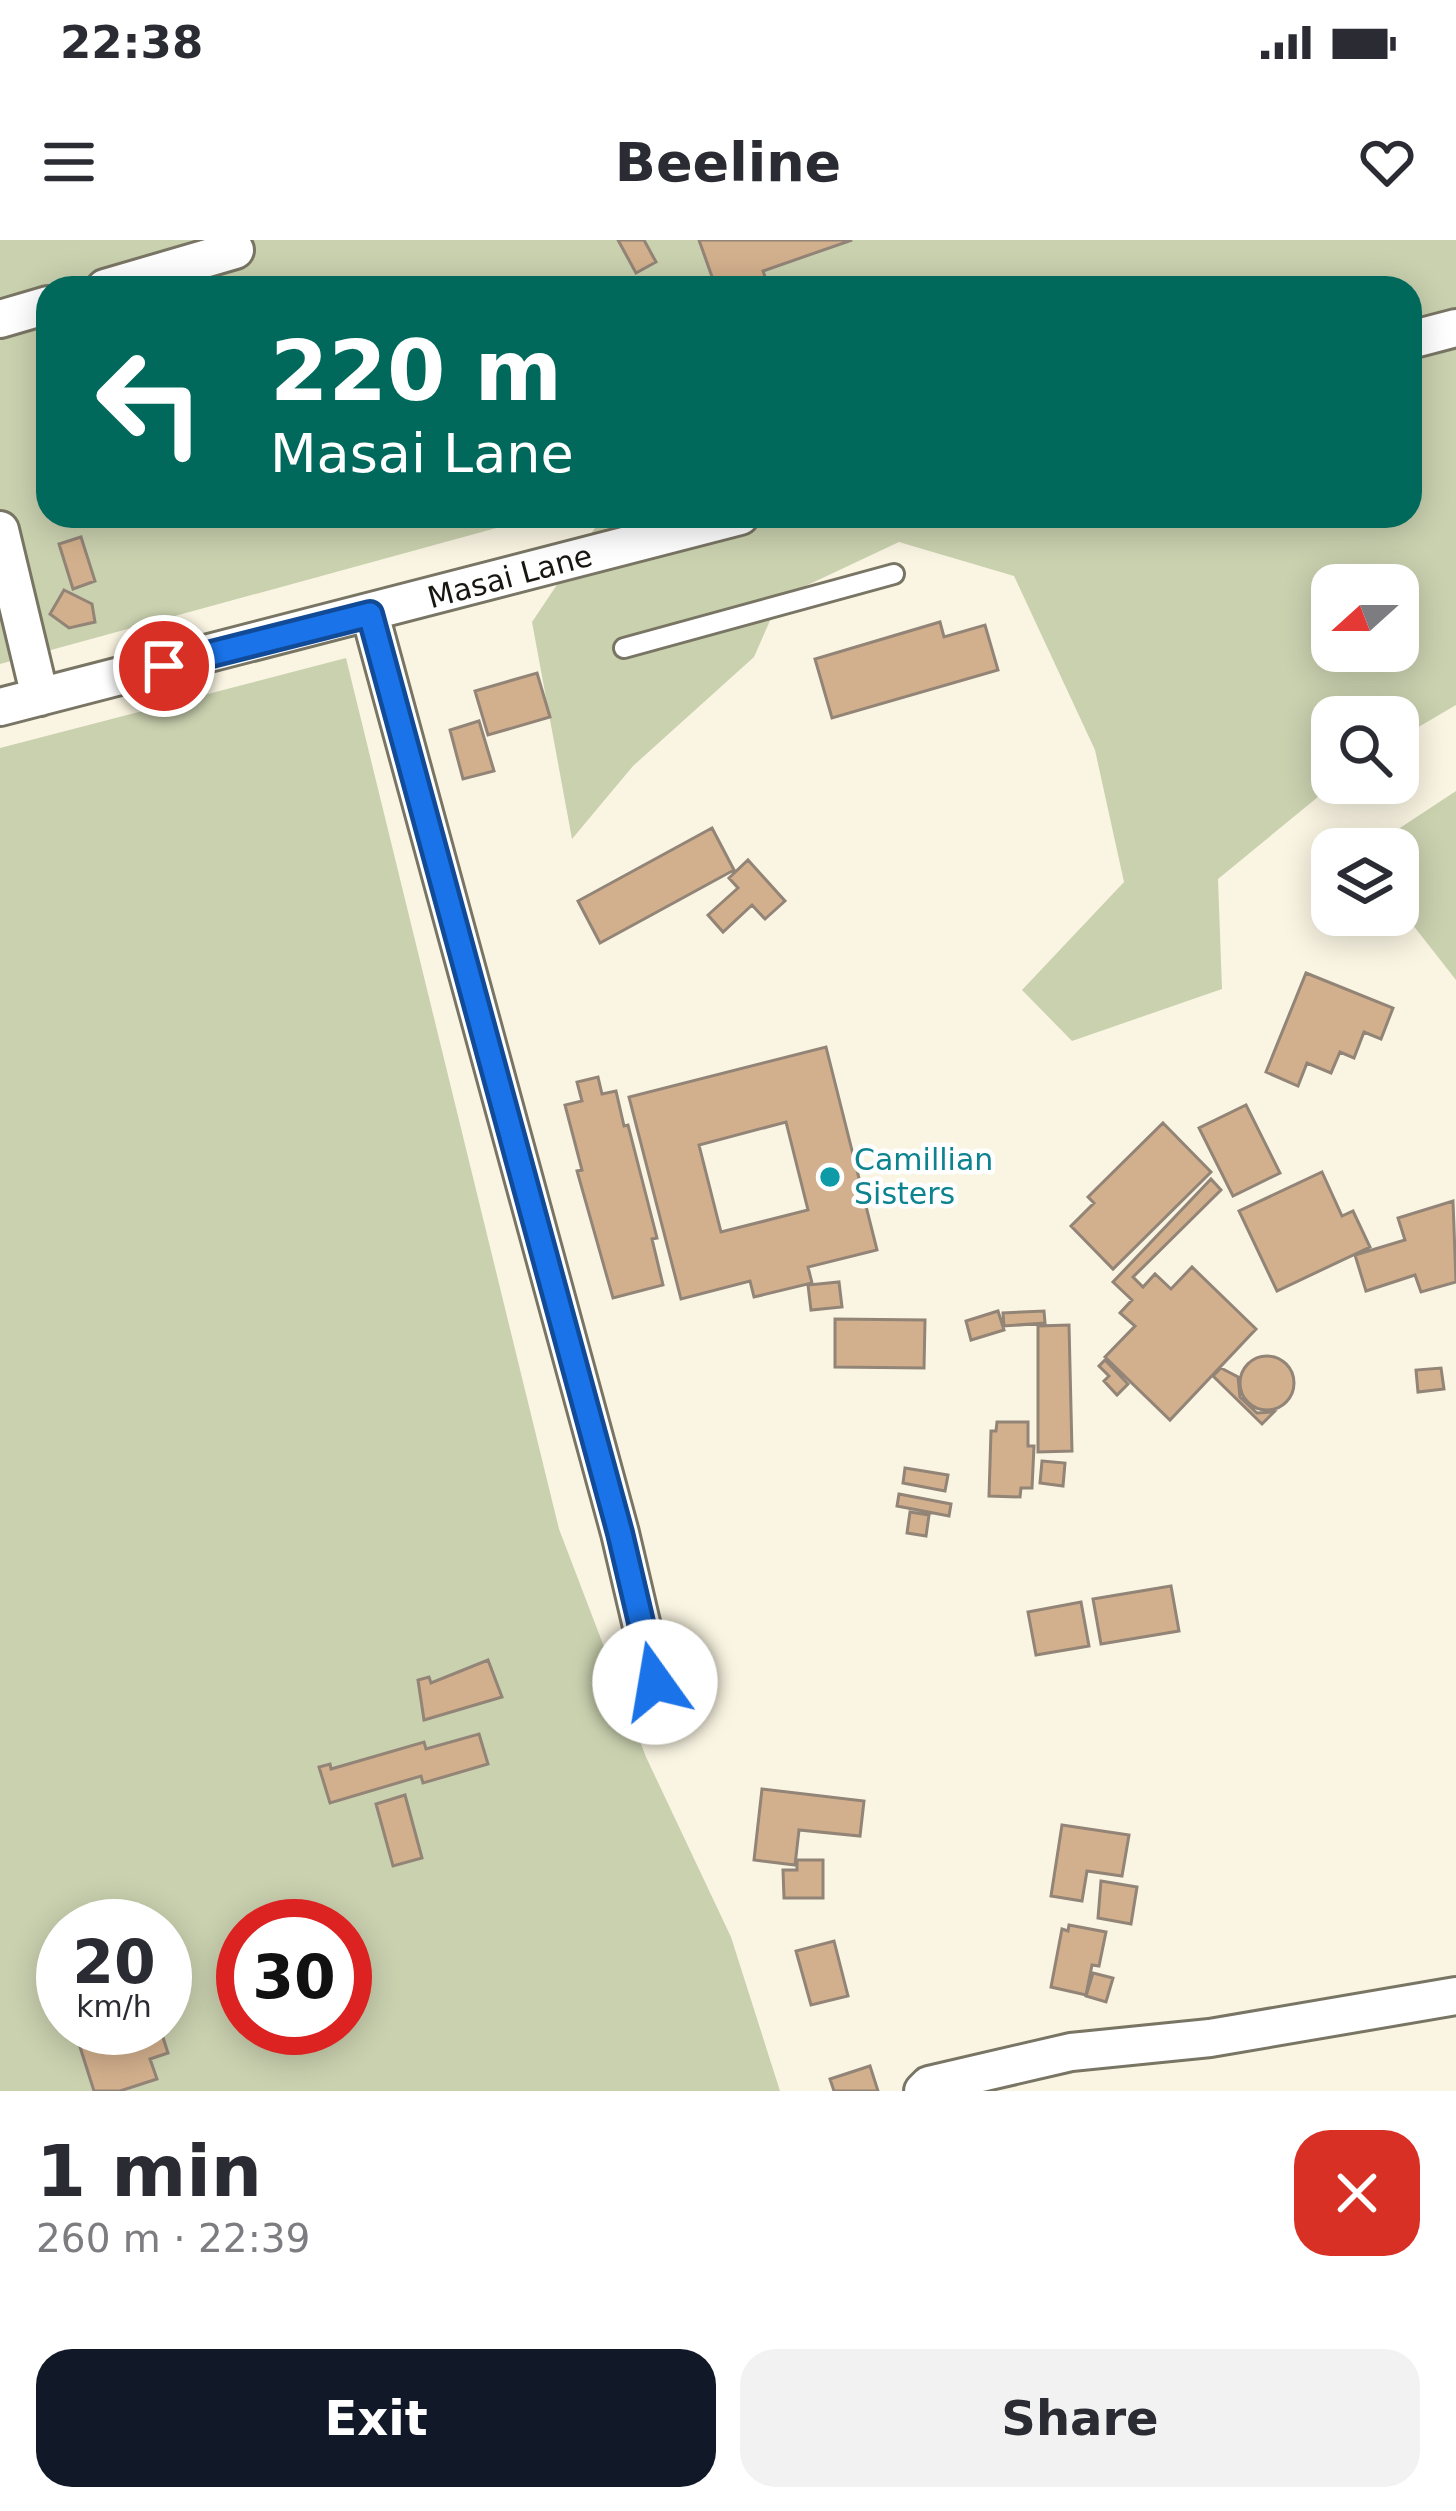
<!DOCTYPE html>
<html lang="en">
<head>
<meta charset="utf-8">
<style>
	:root { --surface:#fff; --page:#f2f2f3; --text:#2b2b33; --muted:#7c7c81; --accent:#111827 }
	body { margin:0; font-family:"DejaVu Sans",sans-serif; background:var(--page); color:var(--text); height:100vh; display:flex; flex-direction:column; font-size:45px; white-space:nowrap }
	* { box-sizing:border-box; margin:0 }
	p { font-size:39px; color:var(--muted) }
	.icon { flex:none; width:66px; height:66px; fill:none; stroke:currentColor; stroke-width:2; stroke-linecap:round; stroke-linejoin:round }
	.map { position:relative; height:1851px; overflow:hidden }
	.details { display:flex; flex-direction:column; background:var(--surface); flex:1 }
	.details>* { flex:none }
	.hud { position:absolute; left:36px; top:36px; width:1386px; height:252px; border-radius:36px; box-shadow:0 6px 30px #0003; background:#00695c; color:#fff; overflow:hidden }
	.needle { width:78px; rotate:249deg }
	.controls { position:absolute; left:1311px; top:324px; display:grid; gap:24px }
	.controls a { display:grid; place-items:center; width:108px; height:108px; border-radius:24px; background:var(--surface); box-shadow:0 6px 30px #0003; font-size:60px }
	.speed { position:absolute; left:36px; top:1659px; display:flex; gap:24px; font-size:60px; font-weight:700; text-align:center }
	.speed>* { display:grid; place-content:center; width:156px; height:156px; border-radius:50%; background:var(--surface); box-shadow:0 6px 30px #0003; line-height:1 }
	.speed small { font-size:30px; font-weight:400 }
	.speed .limit { border:18px solid #d22; background:#fff; color:#111 }
	.pin { position:absolute; display:grid; place-items:center; width:102px; height:102px; color:#fff; margin:-51px; border:6px solid #fff; border-radius:50%; box-shadow:0 3px 12px #0007 }
	.me { position:absolute; width:132px; margin:-66px; rotate:347deg; stroke-linejoin:round; filter:drop-shadow(0 0 9px #0008) }
	.turn { display:flex; align-items:center; gap:42px; height:252px; padding:0 36px; font-size:54px }
	.turn .icon { width:156px; height:156px; stroke-width:2.5 }
	.turn b { display:block; font-size:84px; line-height:102px }
	.round { display:grid; place-items:center; flex:none; width:126px; height:126px; border-radius:36px; background:var(--page) }
	.head { display:flex; align-items:center; justify-content:space-between; height:204px; padding:0 36px }
	h1 { font-size:72px; font-weight:700; line-height:90px }
	.primary-button { display:flex; gap:24px; margin-top:auto; padding:24px 36px }
	.primary-button a { flex:1; height:138px; border-radius:36px; background:var(--accent); color:#fff; font-size:48px; font-weight:700; line-height:138px; text-align:center }
	.primary-button a+a { background:var(--page); color:var(--text) }
	.status { display:flex; justify-content:space-between; align-items:center; height:84px; padding:0 60px; background:var(--surface); direction:ltr }
	.status svg { height:33px; fill:currentColor }
	header { display:flex; justify-content:space-between; align-items:center; height:156px; padding:0 36px; background:var(--surface); font-size:54px; font-weight:700 }
	.map>svg:first-child { display:block }
	.green { fill:#cad1af; fill-rule:evenodd }
	.building { fill:#d3b08d; stroke:#928477; stroke-width:3; fill-rule:evenodd }
	.lines { fill:none; stroke-linecap:round; stroke-linejoin:round }
	.lane-casing { stroke:#797564; stroke-width:24 }
	.street-casing { stroke:#797564; stroke-width:42 }
	.lane { stroke:#fff; stroke-width:18 }
	.street { stroke:#fff; stroke-width:36 }
	.route-casing { stroke:#114b97; stroke-width:30 }
	.route { stroke:#1a73e8; stroke-width:21 }
	.culture-dot { fill:#0f9aa8; stroke:#fff; stroke-width:4.5 }
	.labels { text-anchor:middle; stroke-width:9; stroke-linejoin:round; paint-order:stroke }
	.street-label { font-size:30px; fill:#181610; stroke:#fff }
	.culture-label { font-size:30px; fill:#0d838f; stroke:#fff; text-anchor:start }
</style>
</head>
<body>
<div class="status"><b>22:38</b><svg viewBox="0 0 49 12"><path d="M0 12V9h3v3zM5 12V6h3v6zM10 12V3h3v9zM15 12V0h3v12zM26 1h20v11H26zM47 4h2v5h-2z"/></svg></div>
<header><svg class="icon" aria-label="menu" viewBox="0 0 24 24"><path d="M4 6h16M4 12h16M4 18h16"/></svg>Beeline<svg class="icon" aria-label="heart" viewBox="0 0 24 24"><path d="M12 20l-8-8c-3-5 5-10 8-4 3-6 11-1 8 4z"/></svg></header>
<div class="map">
<svg width="1456" height="1851" viewBox="0 0 1456 1851">
	<rect width="100%" height="100%" fill="#faf5e2"/>
	<!-- green -->
	<path class="green" d="M0,0H1456V465L1398,499V477H1332L1335,543L1218,639L1222,749L1072,801L1022,750L1124,642L1095,510L1014,336L899,302L780,358L754,417L633,526L572,599L532,382L603,276H1410V48H48V276H540L0,424ZM1332,345H1398V411H1332Z
		M346,418L559,1289L646,1517L731,1697L780,1851H0V508ZM63,1686H165V1788H63ZM243,1686H345V1788H243Z
		M1456,551V740L1398,666V609H1368Z"/>
	<!-- building -->
	<path class="building" d="M618,0H644L656,22L636,33Z
		M699,0H852L763,31L769,48H716Z
		M81,297L95,341L73,349L59,304Z
		M64,350L92,364L95,382L69,388L50,374Z
		M940,382L944,397L985,385L998,430L832,478L815,419Z
		M537,433L550,477L488,495L475,451Z
		M479,481L494,531L463,539L450,490Z
		M712,588L734,630L600,703L578,661Z
		M748,620L785,661L765,679L752,665L723,692L708,675L738,648L729,638Z
		M1306,733L1393,768L1381,799L1364,792L1354,818L1340,812L1331,833L1307,823L1298,846L1266,832Z
		M826,807L877,1010L808,1027L812,1043L754,1057L750,1041L681,1059L629,857ZM786,882L808,970L721,992L699,905Z
		M598,837L602,854L616,851L624,886L628,885L657,998L652,999L663,1045L613,1058L577,931L582,930L565,865L582,861L577,842Z
		M1246,865L1280,933L1233,956L1199,888Z
		M1163,883L1211,932L1113,1029L1071,986L1094,963L1088,957Z
		M1322,932L1342,976L1353,971L1370,1007L1277,1051L1239,971Z
		M1211,939L1221,950L1133,1037L1143,1047L1155,1034L1171,1049L1192,1027L1256,1089L1170,1180L1105,1117L1135,1086L1120,1073L1132,1060L1113,1042Z
		M1453,961L1456,1042L1421,1052L1415,1035L1366,1051L1355,1015L1405,1000L1398,978Z
		M839,1042L842,1067L811,1070L808,1045Z
		M998,1071L1004,1090L971,1100L966,1081Z
		M1044,1071L1045,1083L1004,1086L1003,1073Z
		M835,1079L925,1080L924,1128L835,1127Z
		M1069,1085L1072,1211L1038,1212V1086Z
		M1240 1143a27 27 0 1 1 54 0a27 27 0 1 1-54 0Z
		M1105,1120L1128,1144L1117,1155L1104,1141L1109,1136L1099,1126Z
		M1221,1128L1238,1137L1240,1157L1257,1173L1274,1172L1262,1184L1213,1136Z
		M1441,1128L1444,1149L1418,1152L1416,1130Z
		M997,1182H1028V1206H1034L1032,1248H1021L1020,1257L989,1256L991,1191H996Z
		M1042,1221L1065,1223L1063,1246L1040,1243Z
		M905,1228L948,1235L945,1251L903,1243Z
		M899,1254L951,1264L949,1276L897,1266Z
		M910,1272L929,1275L926,1296L907,1293Z
		M1171,1346L1179,1391L1101,1404L1093,1359Z
		M1081,1362L1089,1406L1036,1415L1028,1372Z
		M488,1420L502,1457L424,1480L418,1440L429,1437L431,1443Z
		M479,1494L488,1524L423,1543L421,1536L330,1563L319,1527L330,1524L331,1529L424,1502L426,1509Z
		M762,1549L864,1561L860,1596L799,1590L795,1625L754,1620Z
		M405,1555L422,1618L393,1626L376,1564Z
		M1062,1585L1129,1595L1122,1636L1087,1631L1082,1661L1051,1656Z
		M797,1620H823V1658H784L783,1630H797Z
		M1101,1641L1137,1647L1131,1684L1098,1678Z
		M1069,1685L1106,1692L1099,1726L1092,1725L1086,1755L1051,1747L1062,1689L1068,1691Z
		M834,1701L848,1756L811,1765L796,1711Z
		M1093,1733L1113,1738L1106,1762L1086,1756Z
		M139,1788H160L168,1813L150,1819L157,1839L120,1851H94L80,1807Z
		M870,1826L878,1851H834L830,1839Z"/>
	<g class="lines">
		<defs>
			<path id="lane" d="M624,408L894,334"/>
			<path id="street" d="M105,48L235,10
				M0,79L48,65
				M1410,100L1456,88
				M0,290L40,457
				M370,374L620,1293L655,1442
				M0,467L740,276
				M923,1851L929,1845L1071,1812L1210,1798L1456,1756"/>
		</defs>
		<!-- lane casing -->
		<use href="#lane" class="lane-casing"/>
		<!-- street casing -->
		<use href="#street" class="street-casing"/>
		<!-- lane -->
		<use href="#lane" class="lane"/>
		<!-- street -->
		<use href="#street" class="street"/>
	</g>
	<g class="lines">
		<defs>
			<path id="route" d="M164,426L370,374L620,1293L655,1442"/>
		</defs>
		<!-- route casing -->
		<use href="#route" class="route-casing"/>
		<!-- route -->
		<use href="#route" class="route"/>
	</g>
	<!-- markers -->
	<circle class="culture-dot" cx="830" cy="937" r="12"/>
	<g class="labels">
		<!-- street labels -->
		<g class="street-label">
			<text transform="translate(510 337) rotate(-15)" y="10">Masai Lane</text>
		</g>
		<!-- culture labels -->
		<g class="culture-label">
			<text x="854" y="930">Camillian<tspan x="854" dy="34">Sisters</tspan></text>
		</g>
	</g>
</svg>
<div class="controls">
<a><svg class="needle" viewBox="-14 -14 28 28"><path d="M0-13l5 13h-10z" fill="#e53935"/><path d="M0 13l5-13h-10z" fill="#7c7c81"/></svg></a>
<a><svg class="icon" aria-label="search" viewBox="0 0 24 24"><circle cx="10" cy="10" r="6"/><path d="M15 15l6 6"/></svg></a>
<a><svg class="icon" aria-label="layers" viewBox="0 0 24 24"><path d="M12 4l9 5-9 5-9-5zM3 14l9 5 9-5"/></svg></a>
</div>
<div class="speed"><div>20<small>km/h</small></div><div class="limit">30</div></div>
<div class="pin" style="left:164px;top:426px;background:#d93025"><svg class="icon" aria-label="arrive" viewBox="0 0 24 24"><path d="M6 21V4h12l-3 4 3 4H6"/></svg></div>
<svg class="me" style="left:655px;top:1442px" viewBox="-20 -20 40 40"><circle r="19" fill="#fff"/><path d="M0-13L10 11 0 6-10 11z" fill="#1a73e8"/></svg>
<div class="hud">
<div class="turn"><svg class="icon" aria-label="left" viewBox="0 0 24 24"><path d="M17 20v-9H6M10 6l-5 5 5 5"/></svg><div><b>220 m</b>Masai Lane</div></div>
</div>
</div>
<section class="details">
<div class="head"><div><h1>1 min</h1><p>260 m · 22:39</p></div><a class="round" style="background:#d93025;color:#fff"><svg class="icon" aria-label="close" viewBox="0 0 24 24"><path d="M6 6l12 12M18 6L6 18"/></svg></a></div>
<div class="primary-button"><a>Exit</a><a>Share</a></div>
</section>
</body>
</html>
